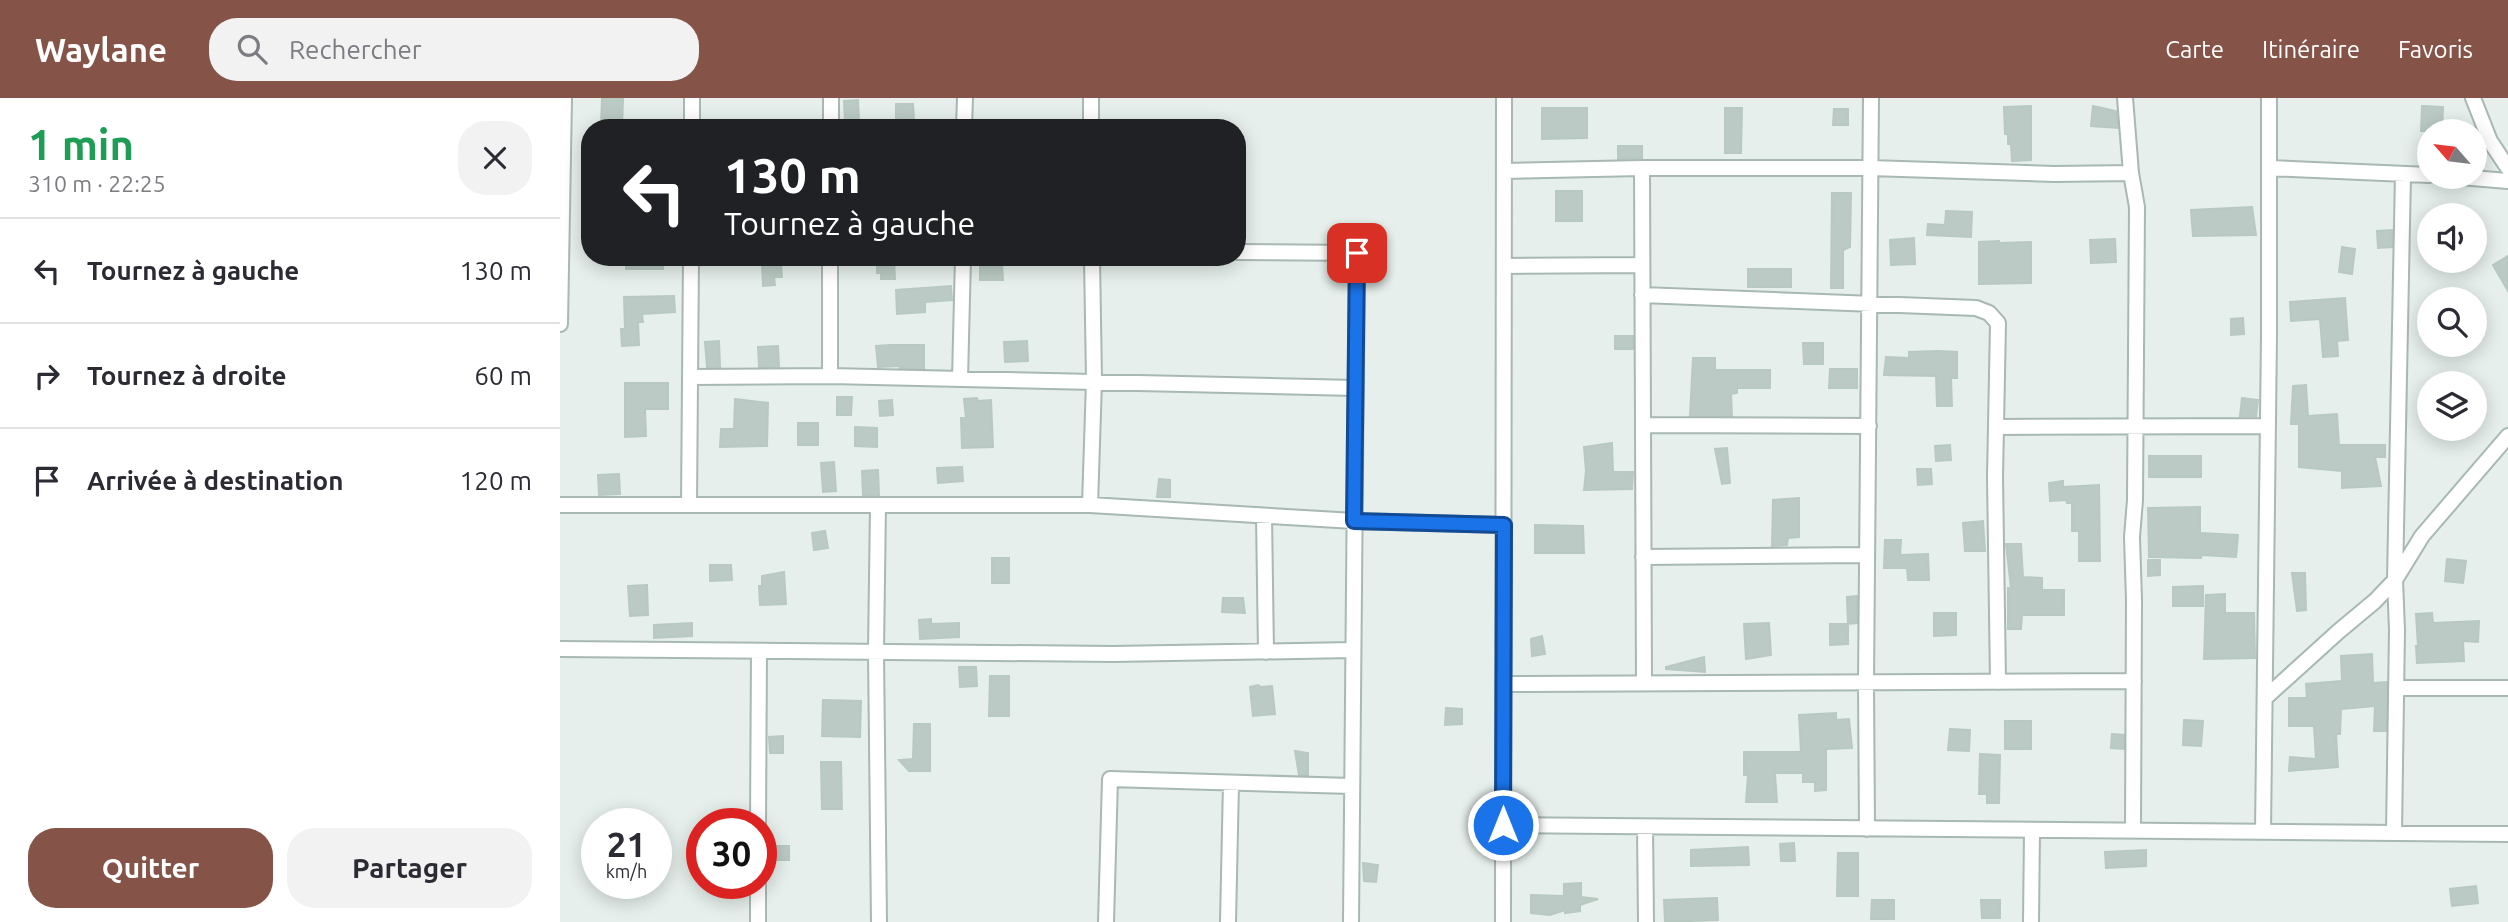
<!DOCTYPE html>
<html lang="fr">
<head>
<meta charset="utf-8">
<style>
	:root { --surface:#fff; --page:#f2f2f3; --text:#2b2b33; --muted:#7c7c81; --line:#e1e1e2; --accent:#855347 }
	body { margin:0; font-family:Ubuntu,sans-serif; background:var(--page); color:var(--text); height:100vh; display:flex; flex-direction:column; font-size:26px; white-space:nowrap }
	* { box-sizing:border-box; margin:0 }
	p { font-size:23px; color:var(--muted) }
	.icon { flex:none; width:38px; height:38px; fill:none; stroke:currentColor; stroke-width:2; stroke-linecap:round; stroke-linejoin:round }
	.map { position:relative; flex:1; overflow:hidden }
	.sheet { display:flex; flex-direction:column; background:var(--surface); width:560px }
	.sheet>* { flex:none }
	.guide { position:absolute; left:21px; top:21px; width:665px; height:147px; border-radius:28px; box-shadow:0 4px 18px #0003; background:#202124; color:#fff; overflow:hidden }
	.needle { width:46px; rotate:298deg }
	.tools { position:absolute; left:1857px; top:21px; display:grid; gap:14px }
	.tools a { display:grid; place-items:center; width:70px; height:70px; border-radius:50%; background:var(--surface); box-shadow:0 4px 18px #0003; font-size:35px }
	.speed { position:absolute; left:21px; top:710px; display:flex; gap:14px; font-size:35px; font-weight:700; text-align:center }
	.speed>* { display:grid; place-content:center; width:91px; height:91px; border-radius:50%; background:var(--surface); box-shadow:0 4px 18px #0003; line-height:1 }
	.speed small { font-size:18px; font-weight:400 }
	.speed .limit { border:10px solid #d22; background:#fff; color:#111 }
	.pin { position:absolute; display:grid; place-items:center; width:60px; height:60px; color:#fff; margin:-30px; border-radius:14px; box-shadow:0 4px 10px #0006 }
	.me { position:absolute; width:77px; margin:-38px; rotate:0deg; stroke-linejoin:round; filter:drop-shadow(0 0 5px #0008) }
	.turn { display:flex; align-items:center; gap:24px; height:147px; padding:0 28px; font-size:32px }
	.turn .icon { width:91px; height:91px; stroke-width:2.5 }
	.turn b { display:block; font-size:49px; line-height:60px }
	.round { display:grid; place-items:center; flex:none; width:74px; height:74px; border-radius:28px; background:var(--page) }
	.headline { display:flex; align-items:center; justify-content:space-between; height:119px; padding:0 28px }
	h1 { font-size:42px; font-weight:600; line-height:52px; color:#1e9e55 }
	.button { display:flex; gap:14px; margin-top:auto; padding:14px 28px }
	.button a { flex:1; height:80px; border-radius:28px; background:var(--accent); color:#fff; font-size:28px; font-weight:600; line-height:80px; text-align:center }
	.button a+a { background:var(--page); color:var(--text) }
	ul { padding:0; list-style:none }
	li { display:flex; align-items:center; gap:21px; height:105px; padding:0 28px; border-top:2px solid var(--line) }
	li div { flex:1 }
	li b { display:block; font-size:26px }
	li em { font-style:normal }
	header { display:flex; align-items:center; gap:42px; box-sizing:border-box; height:98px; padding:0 35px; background:var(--accent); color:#fff }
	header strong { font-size:33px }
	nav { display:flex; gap:38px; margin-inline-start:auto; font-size:24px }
	.search { width:490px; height:63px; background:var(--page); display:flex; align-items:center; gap:18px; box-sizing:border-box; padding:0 24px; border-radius:28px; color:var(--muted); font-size:26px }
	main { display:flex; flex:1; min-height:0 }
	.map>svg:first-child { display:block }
	.building { fill:#bbcac4; stroke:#b8c9c2; stroke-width:2 }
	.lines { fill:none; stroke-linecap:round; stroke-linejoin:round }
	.minor-casing { stroke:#a8b8b2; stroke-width:18 }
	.minor { stroke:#fff; stroke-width:14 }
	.route-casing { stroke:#114b97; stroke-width:18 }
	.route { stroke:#1a73e8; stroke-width:12 }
</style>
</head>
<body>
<header>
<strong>Waylane</strong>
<div class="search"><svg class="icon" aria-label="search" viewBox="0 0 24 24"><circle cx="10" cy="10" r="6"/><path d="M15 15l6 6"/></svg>Rechercher</div>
<nav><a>Carte</a><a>Itinéraire</a><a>Favoris</a></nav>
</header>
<main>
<section class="sheet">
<div class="headline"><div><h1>1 min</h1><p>310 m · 22:25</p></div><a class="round"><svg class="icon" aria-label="close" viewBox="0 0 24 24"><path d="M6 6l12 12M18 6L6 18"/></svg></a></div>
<ul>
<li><svg class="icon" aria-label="left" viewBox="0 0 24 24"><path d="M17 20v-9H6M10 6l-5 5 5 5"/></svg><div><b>Tournez à gauche</b></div><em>130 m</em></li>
<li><svg class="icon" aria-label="right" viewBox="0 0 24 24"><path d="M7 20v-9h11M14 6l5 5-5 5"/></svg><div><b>Tournez à droite</b></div><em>60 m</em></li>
<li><svg class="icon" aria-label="arrive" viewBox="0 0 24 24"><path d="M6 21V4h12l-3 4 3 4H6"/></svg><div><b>Arrivée à destination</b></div><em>120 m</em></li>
</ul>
<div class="button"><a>Quitter</a><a>Partager</a></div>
</section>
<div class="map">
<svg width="1948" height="824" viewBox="0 0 1948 824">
	<rect width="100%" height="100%" fill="#e6efeb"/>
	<!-- building -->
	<path class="building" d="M42,0H63L62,29H41Z
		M298,2L299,23L285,24L284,3Z
		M336,6H353L354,21L336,22Z
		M1471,8V62L1452,63L1451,46H1448V36H1445L1444,9Z
		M1533,8L1556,13L1558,30L1531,28Z
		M1862,8L1883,9L1882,33H1861Z
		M982,10H1027V40L982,41Z
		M1165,10H1182L1181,55H1165Z
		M1274,11H1288V27H1273Z
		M1058,48H1082V60L1058,61Z
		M996,93H1022V123H996Z
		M1272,95H1291L1290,149L1283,152V190H1271Z
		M1692,109L1696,137L1633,138L1631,112Z
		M1386,113L1412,114L1411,139L1367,137L1368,126L1385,127Z
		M1832,132V149L1818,150L1817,133Z
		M1354,140L1355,166L1331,167L1330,142Z
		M1555,141L1556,164L1531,165L1530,142Z
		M1439,143V145L1471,144V185L1419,186V144Z
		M1782,149L1795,151L1792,176L1779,174Z
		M1948,158V193L1933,167Z
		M66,159H103V171H66Z
		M317,159H334L335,181H321V175H317Z
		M221,166L222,179H214L215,187L203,188L202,167Z
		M420,167H442L443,182H420Z
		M1188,171H1231V189H1188Z
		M391,188L392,202L365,204V214L337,216L336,192Z
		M114,198L115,214L82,216L83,224H78L79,247L62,248L61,231H65L64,199Z
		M1785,200L1788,242L1777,243L1778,258L1763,259L1760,221L1731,223L1730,204Z
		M1683,220L1684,236L1671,237V221Z
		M1055,238H1073V251H1055Z
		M159,243L160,269H147L145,244Z
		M467,243L468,263L445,264L444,244Z
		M1243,245H1263V266H1244Z
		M331,247H364V271L340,270V268L318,269L316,248Z
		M218,248L219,269H199L198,249Z
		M1378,253L1397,254V280H1391L1392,308H1377L1376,278L1324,277L1326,259L1349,260V254Z
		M1133,260H1155V272H1210V290H1177V295L1171,296L1172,318H1130Z
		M1270,271H1297V290H1269Z
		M65,285H108V311H85L86,338L65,339Z
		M1746,287L1748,318L1777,316L1779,347H1825V359H1815L1821,388L1782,390V373L1739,369V326H1731L1733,288Z
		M277,299H292L291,317H277Z
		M417,300L418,303L431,302L433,349L402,350L401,320H406L404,301Z
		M1682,300L1698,302L1696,318H1680Z
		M175,301L208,305L207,348L160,349L161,331H174Z
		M332,302L333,317L320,318L319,303Z
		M238,325H258V347H238Z
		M295,329L317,330V349L295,348Z
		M1052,345L1053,374H1073L1072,391L1024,392L1026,373L1024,349Z
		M1390,347L1391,362L1376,363L1375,348Z
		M1167,350L1170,385L1162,386L1155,351Z
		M1589,358H1641V379H1589Z
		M274,364L276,393L263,394L261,365Z
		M402,369L403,383L378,385L377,370Z
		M1357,371H1371L1372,386L1358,387Z
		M318,372L319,397H303L302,373Z
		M59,376L60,396L39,397L38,377Z
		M599,381L610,382V399H597Z
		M1503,383V389L1539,387L1540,463H1519V433H1512V405H1507L1506,402L1490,403L1489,385Z
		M1239,400V439L1228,440L1227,447L1212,448L1213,402Z
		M1640,409V435L1678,437L1676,459L1641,457V460L1589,459L1588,410Z
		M1423,423L1425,453H1405L1403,425Z
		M975,427L1023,428L1024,455H975Z
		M265,433L268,450L254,452L252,435Z
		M1325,442H1341L1340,457L1368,456L1369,482H1348L1347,470H1324Z
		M1446,446H1461L1463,479L1482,480V492H1504V517H1462L1461,531H1448V490H1451Z
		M432,460H449V485H432Z
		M1887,461L1906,463L1903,485L1885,483Z
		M1588,462H1600V477L1588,478Z
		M150,467H171L172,482L150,483Z
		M224,474L226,506L200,507L199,488H202V478Z
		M1732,475H1745L1746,512L1737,513Z
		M87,487L88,517L70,518L68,488Z
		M1643,488V508H1613V489Z
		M1665,496V515H1694L1695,560L1644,561L1646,497Z
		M1297,498V525L1288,526L1287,499Z
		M663,500H683L685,515L662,514Z
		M1374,515H1396V537L1374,538Z
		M1872,515L1873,525L1919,523L1918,544L1903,543L1904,563L1857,565L1856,548H1858L1856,516Z
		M371,521V526L399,525V539L360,541L359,522Z
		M132,525V538L94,540V527Z
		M1209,525L1211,557L1186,561L1184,526Z
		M1270,526H1288V546L1270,547Z
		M982,538L985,556L972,558L971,541Z
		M1812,556L1813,585L1827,584L1826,633H1814L1815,608L1781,611L1780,636H1776L1778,669L1729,673L1730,659L1756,661L1754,628H1729V600H1747L1746,586L1782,583L1781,558Z
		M1144,559L1145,574L1106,571V569Z
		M399,569H416L417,588L400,589Z
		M430,578H449V618H429Z
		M698,587L701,589L712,588L715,616L693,618L690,589Z
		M263,602L301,603L300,639L262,638Z
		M886,610L902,611V626L885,627Z
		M1276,615V622L1289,621L1292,650L1266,651V692L1255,693V684H1243V675H1215L1217,704H1186L1188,677H1184V654H1241L1239,617Z
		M1624,622L1643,623L1641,648L1623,647Z
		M1445,623H1471V651H1445Z
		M354,626H370V673H349L339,662L353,661Z
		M1390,631L1410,632L1409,653L1388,652Z
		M1552,636L1564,637V651L1551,650Z
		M223,638V655H210L209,639Z
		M735,653L748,655V677H739Z
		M1420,656L1440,657L1439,705H1427V696H1419Z
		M261,664H281L282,711H262Z
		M1234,745L1235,763H1221L1220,746Z
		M213,748H229V762H214Z
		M1188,749L1189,767L1131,768V752Z
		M1586,752V768L1546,770L1545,754Z
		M1278,755H1298V798H1277Z
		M803,765L818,767L816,784L804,783Z
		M1021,785V799L1038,801L1020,807V813L1005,815V812L990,817L971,815V797L1004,798V786Z
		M1916,788L1918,805L1892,808L1890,791Z
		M1157,800L1158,822L1105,824L1104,802Z
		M1312,802H1334V821H1311Z
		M1421,802H1440V820H1422Z"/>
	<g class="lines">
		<defs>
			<path id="minor" d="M1565,0L1571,75L1577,109L1575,402L1572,439L1574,502L1573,733
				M1913,0L1930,43L1948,70
				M132,30V0
				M271,30V0
				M404,30L405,0
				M531,30V0
				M1082,70L1084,584
				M1710,70L1869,77
				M944,73L1082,70H1310L1494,76L1571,75
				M1900,79L1948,83
				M677,154L797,155L791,824
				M944,168L1082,167
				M1082,197L1416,210L1429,215L1438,225L1435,379L1438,584
				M0,226L4,0
				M270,278V159
				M130,279L270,278L795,290
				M400,281L403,159
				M1083,327L1309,328
				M1436,329L1708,328
				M0,407H530L794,423L944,427
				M129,407L131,159
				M318,407L316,554L319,824
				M530,407L534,283L532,159
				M704,418L706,554
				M1083,459L1307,457
				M0,551L553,556L793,552
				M943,586L1574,583
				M1836,590H1948
				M1705,600L1779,533L1815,503L1835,482L1862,438L1948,338
				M198,726L199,553
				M943,727L1948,736
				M1085,729L1086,824
				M1307,731L1306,585L1311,0
				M1703,734L1709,238V0
				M1834,735L1837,532L1835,482L1843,76
				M198,824V786
				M546,824L550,681L792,688
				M668,824L671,685
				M943,824L944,0
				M1471,824L1472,733"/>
		</defs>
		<!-- minor casing -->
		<use href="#minor" class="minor-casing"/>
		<!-- minor -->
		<use href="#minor" class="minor"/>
	</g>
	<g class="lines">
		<defs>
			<path id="route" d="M797,155L794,423L944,427L943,727"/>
		</defs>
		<!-- route casing -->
		<use href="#route" class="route-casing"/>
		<!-- route -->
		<use href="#route" class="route"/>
	</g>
</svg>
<div class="tools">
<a><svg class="needle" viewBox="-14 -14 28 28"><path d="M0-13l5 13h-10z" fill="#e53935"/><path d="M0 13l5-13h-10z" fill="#7c7c81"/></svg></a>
<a><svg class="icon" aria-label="sound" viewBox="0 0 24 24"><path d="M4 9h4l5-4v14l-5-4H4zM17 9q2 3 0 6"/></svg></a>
<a><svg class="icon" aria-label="search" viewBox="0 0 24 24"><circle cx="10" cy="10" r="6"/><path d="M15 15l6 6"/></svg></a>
<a><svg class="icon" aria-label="layers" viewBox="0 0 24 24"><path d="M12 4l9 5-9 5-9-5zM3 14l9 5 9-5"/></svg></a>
</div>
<div class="speed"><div>21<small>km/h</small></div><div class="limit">30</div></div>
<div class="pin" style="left:797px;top:155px;background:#d93025"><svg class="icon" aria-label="arrive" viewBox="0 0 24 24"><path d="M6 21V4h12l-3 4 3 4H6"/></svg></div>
<svg class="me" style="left:943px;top:727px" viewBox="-20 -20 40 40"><circle r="17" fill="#1a73e8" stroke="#fff" stroke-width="3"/><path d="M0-11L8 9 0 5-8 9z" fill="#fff"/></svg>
<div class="guide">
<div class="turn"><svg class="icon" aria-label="left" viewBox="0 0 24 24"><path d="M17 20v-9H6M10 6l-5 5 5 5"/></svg><div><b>130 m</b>Tournez à gauche</div></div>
</div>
</div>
</main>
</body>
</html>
